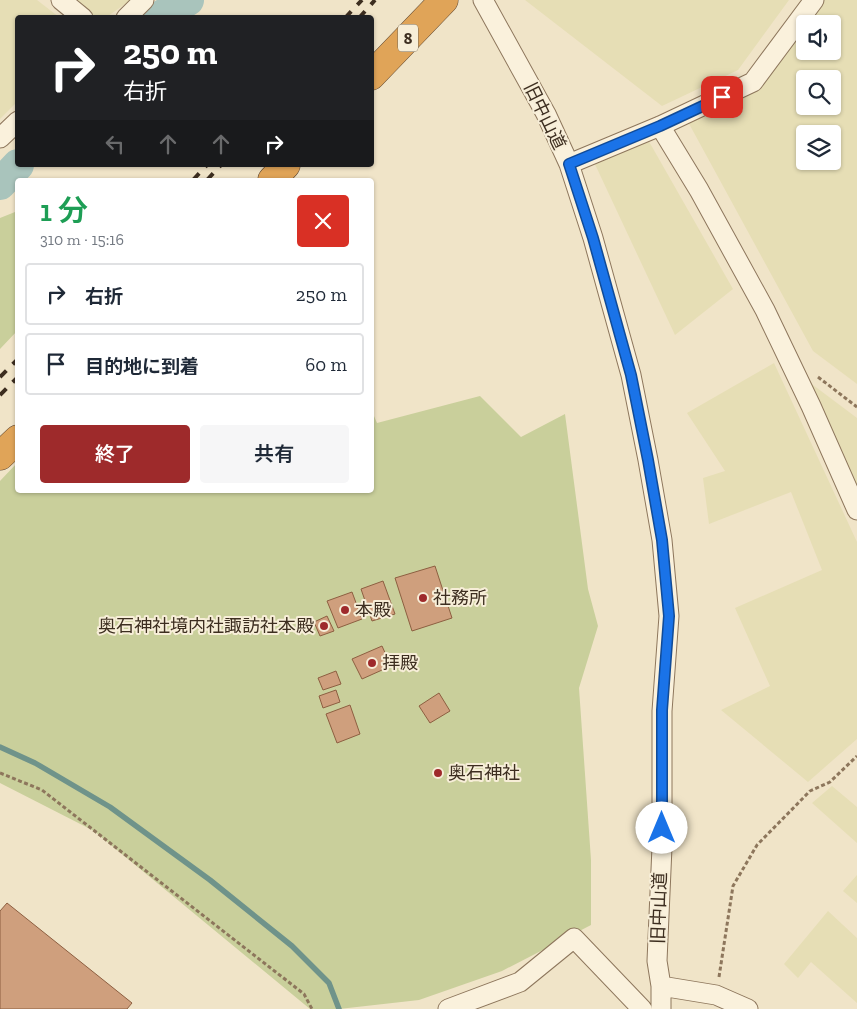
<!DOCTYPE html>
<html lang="ja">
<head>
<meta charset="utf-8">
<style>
	:root { --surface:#fff; --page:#f6f6f7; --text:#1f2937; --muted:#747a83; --line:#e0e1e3; --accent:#9e2a2b }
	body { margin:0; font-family:"Zilla Slab","Noto Sans JP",serif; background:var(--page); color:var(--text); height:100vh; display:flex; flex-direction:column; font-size:19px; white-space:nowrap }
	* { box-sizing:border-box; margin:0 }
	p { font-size:16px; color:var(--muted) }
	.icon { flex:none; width:28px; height:28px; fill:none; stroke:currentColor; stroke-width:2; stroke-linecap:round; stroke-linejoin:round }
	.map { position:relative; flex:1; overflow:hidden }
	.side { position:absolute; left:15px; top:178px; width:359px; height:315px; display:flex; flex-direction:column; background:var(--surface); border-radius:5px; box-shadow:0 1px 4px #0004 }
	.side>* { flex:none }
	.hud { position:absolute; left:15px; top:15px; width:359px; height:152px; border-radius:5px; box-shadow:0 1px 4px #0004; background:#202124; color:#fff; overflow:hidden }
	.controls { position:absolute; left:796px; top:15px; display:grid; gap:10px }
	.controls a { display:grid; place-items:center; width:45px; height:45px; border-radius:5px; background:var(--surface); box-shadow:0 1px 4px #0004; font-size:25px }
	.pin { position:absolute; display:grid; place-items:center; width:42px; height:42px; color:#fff; margin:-21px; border-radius:10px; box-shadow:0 2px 8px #0006 }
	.me { position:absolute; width:55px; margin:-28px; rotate:0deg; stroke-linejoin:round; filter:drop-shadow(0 0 4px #0008) }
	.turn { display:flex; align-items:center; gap:18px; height:105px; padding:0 25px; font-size:22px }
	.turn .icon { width:65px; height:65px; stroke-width:2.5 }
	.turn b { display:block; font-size:35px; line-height:42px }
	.lanes { display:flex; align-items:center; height:48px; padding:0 25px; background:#0003; justify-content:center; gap:25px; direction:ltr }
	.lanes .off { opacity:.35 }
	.round { display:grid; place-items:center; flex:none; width:52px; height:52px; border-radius:5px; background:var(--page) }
	.head { display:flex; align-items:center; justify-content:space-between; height:85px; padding:0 25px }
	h1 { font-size:30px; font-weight:600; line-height:38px; color:#1e9e55 }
	.cta { display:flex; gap:10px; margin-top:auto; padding:10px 25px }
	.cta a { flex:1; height:58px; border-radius:5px; background:var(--accent); color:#fff; font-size:20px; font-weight:600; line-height:58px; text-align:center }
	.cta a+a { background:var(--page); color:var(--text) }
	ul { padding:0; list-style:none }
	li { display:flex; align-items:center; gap:15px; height:62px; margin:0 10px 8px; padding:0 15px; border:2px solid var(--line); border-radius:5px }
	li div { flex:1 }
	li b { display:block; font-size:19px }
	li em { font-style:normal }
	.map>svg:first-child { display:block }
	.farmland { fill:#e6deb5; fill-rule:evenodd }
	.green { fill:#c9cf9b }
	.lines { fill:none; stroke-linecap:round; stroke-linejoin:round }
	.stream { stroke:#6f938a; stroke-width:5.5 }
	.river { stroke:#a9c4bc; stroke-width:32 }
	.building { fill:#cf9f7d; stroke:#8d5f41 }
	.minor-casing { stroke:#8d765c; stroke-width:21 }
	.highway-casing { stroke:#5b4430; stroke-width:29 }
	.path { stroke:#8d765c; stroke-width:3; stroke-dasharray:4 2.5; stroke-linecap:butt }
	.minor { stroke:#faf1dc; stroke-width:19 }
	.highway { stroke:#e0a458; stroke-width:28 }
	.rail { stroke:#3d2e20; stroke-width:4; stroke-dasharray:9 9; stroke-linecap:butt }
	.route-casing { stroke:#114b97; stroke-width:12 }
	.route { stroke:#1a73e8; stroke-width:9 }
	.poi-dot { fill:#9e2a2b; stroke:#f7eed8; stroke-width:2 }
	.labels { text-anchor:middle; stroke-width:4; stroke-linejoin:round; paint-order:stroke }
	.shield { fill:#f7eed8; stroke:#756857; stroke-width:1 }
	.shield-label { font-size:16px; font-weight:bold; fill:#3d2e20 }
	.street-label { font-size:18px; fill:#3d2e20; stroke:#f7eed8 }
	.poi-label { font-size:18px; fill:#3d2e20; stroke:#f7eed8; text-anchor:start }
</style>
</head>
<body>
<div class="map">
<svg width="857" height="1009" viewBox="0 0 857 1009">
	<rect width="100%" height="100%" fill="#f0e4c8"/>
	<!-- farmland -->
	<path class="farmland" d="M0,0H37L59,17L18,18L17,102L0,119Z
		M71,0H131L105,18L93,17Z
		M525,0H789L738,70L662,106Z
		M819,0H857V384L813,351L687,120L755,87ZM805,24H832V51H805ZM805,79H832V106H805ZM805,134H832V161H805Z
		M647,138L733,289L675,335L593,160Z
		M774,363L857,542V739L808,782L721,710L770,686L735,608L822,570L791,492L709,524L703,478L725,471L687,413Z
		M805,379L857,418V497Z
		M832,786L857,807V843L812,803Z
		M857,875V903L843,891Z
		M828,911L857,938V1003L811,962L798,978L784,964Z"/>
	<!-- green -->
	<path class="green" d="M15,212H18L17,331L0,349V218Z
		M480,396L521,437L565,414L588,589L598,626L579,688L591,860V925L502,971L419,1000L339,1009H310L94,831L0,783V481L17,463L18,490H371V409L377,423Z"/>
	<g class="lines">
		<!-- stream -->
		<path class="stream" d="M0,747L35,763L110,807L210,880L292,946L329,983L339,1009"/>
		<!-- river -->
		<path class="river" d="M158,18L188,0
			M0,184L18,165"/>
	</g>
	<!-- building -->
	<path class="building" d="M435,566L452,618L412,631L395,578Z
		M383,581L395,614L372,621L361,589Z
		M352,592L362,619L338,628L327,601Z
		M327,616L334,631L320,636L314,622Z
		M382,646L391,666L362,679L352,659Z
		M336,671L341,684L323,690L318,678Z
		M336,690L340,702L323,708L319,696Z
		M439,693L450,711L430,723L419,706Z
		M350,705L360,734L337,743L326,714Z
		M7,903L132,1003L127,1009H0V911Z"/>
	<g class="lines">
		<defs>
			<path id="minor" d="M61,0L83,18
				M483,0L546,114L569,164L593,238L631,375L648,460L662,540L669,616L662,711V847L657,961L661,986V1009
				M126,18L144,0
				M660,126L699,190L765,310L811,406L857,510
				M0,138L18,121
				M569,164L660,126L753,82L814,0
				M661,986L716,995L748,1009
				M448,1009L520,982L574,938L642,1009"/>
			<path id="highway" d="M371,76L444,0
				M272,180L286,165
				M0,456L18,439"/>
		</defs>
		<!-- minor casing -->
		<use href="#minor" class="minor-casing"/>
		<!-- highway casing -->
		<use href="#highway" class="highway-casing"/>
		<!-- path -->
		<path class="path" d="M818,377L857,407
			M0,773L42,790L304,994L312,1009
			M719,977L733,886L757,845L810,791L830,782L857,756"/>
		<!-- minor -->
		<use href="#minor" class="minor"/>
		<!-- highway -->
		<use href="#highway" class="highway"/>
		<!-- rail -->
		<path class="rail" d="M345,18L362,0
			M359,18L375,0
			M193,180L207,165
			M207,180L221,165
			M0,377L18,359
			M0,395L18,377"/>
	</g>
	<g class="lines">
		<defs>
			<path id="route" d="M662,828V710L669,616L662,540L648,460L631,375L593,238L569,164L660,126L722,97"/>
		</defs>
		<!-- route casing -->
		<use href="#route" class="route-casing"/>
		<!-- route -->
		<use href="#route" class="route"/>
	</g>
	<!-- markers -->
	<g class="poi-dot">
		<circle cx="423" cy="598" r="5"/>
		<circle cx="345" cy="610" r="5"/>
		<circle cx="324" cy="626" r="5"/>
		<circle cx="372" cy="663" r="5"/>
		<circle cx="438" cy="773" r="5"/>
	</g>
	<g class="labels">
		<!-- shield labels -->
		<rect class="shield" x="398" y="24.5" width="20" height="27" rx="4"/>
		<g class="shield-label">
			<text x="408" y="44">8</text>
		</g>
		<!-- street labels -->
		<g class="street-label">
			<text transform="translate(545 116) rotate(64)" y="6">旧中山道</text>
			<text transform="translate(659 908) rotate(-88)" y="6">旧中山道</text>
		</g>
		<!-- poi labels -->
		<g class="poi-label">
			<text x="433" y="604">社務所</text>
			<text x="355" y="616">本殿</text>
			<text x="314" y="632" text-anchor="end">奥石神社境内社諏訪社本殿</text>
			<text x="382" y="669">拝殿</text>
			<text x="448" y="779">奥石神社</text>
		</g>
	</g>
</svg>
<div class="controls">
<a><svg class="icon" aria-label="sound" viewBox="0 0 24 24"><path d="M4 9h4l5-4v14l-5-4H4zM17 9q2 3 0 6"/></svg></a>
<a><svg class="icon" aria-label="search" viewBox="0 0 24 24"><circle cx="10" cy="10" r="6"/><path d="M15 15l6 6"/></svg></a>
<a><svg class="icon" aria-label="layers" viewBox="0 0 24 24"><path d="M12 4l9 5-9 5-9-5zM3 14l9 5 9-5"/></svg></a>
</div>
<div class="pin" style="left:722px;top:97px;background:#d93025"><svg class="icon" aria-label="arrive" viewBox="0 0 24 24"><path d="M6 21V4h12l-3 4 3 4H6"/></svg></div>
<svg class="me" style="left:662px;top:828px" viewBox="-20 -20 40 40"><circle r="19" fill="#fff"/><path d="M0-13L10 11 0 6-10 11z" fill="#1a73e8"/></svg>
<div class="hud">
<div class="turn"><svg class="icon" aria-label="right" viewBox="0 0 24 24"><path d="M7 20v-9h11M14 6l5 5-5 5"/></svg><div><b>250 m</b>右折</div></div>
<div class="lanes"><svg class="icon off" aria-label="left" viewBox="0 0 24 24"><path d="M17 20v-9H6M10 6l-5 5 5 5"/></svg><svg class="icon off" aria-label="ahead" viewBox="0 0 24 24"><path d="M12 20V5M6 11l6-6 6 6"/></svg><svg class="icon off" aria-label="ahead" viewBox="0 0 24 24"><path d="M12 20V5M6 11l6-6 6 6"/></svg><svg class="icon" aria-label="right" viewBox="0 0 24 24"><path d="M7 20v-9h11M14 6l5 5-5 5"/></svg></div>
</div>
<section class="side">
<div class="head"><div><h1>1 分</h1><p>310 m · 15:16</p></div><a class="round" style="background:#d93025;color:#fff"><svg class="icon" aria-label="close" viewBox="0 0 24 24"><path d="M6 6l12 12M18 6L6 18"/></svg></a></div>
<ul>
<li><svg class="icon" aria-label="right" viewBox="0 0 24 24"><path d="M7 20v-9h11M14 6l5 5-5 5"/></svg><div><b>右折</b></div><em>250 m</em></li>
<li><svg class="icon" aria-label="arrive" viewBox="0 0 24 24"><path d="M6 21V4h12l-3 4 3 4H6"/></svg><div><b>目的地に到着</b></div><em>60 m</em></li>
</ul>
<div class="cta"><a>終了</a><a>共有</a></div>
</section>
</div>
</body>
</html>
